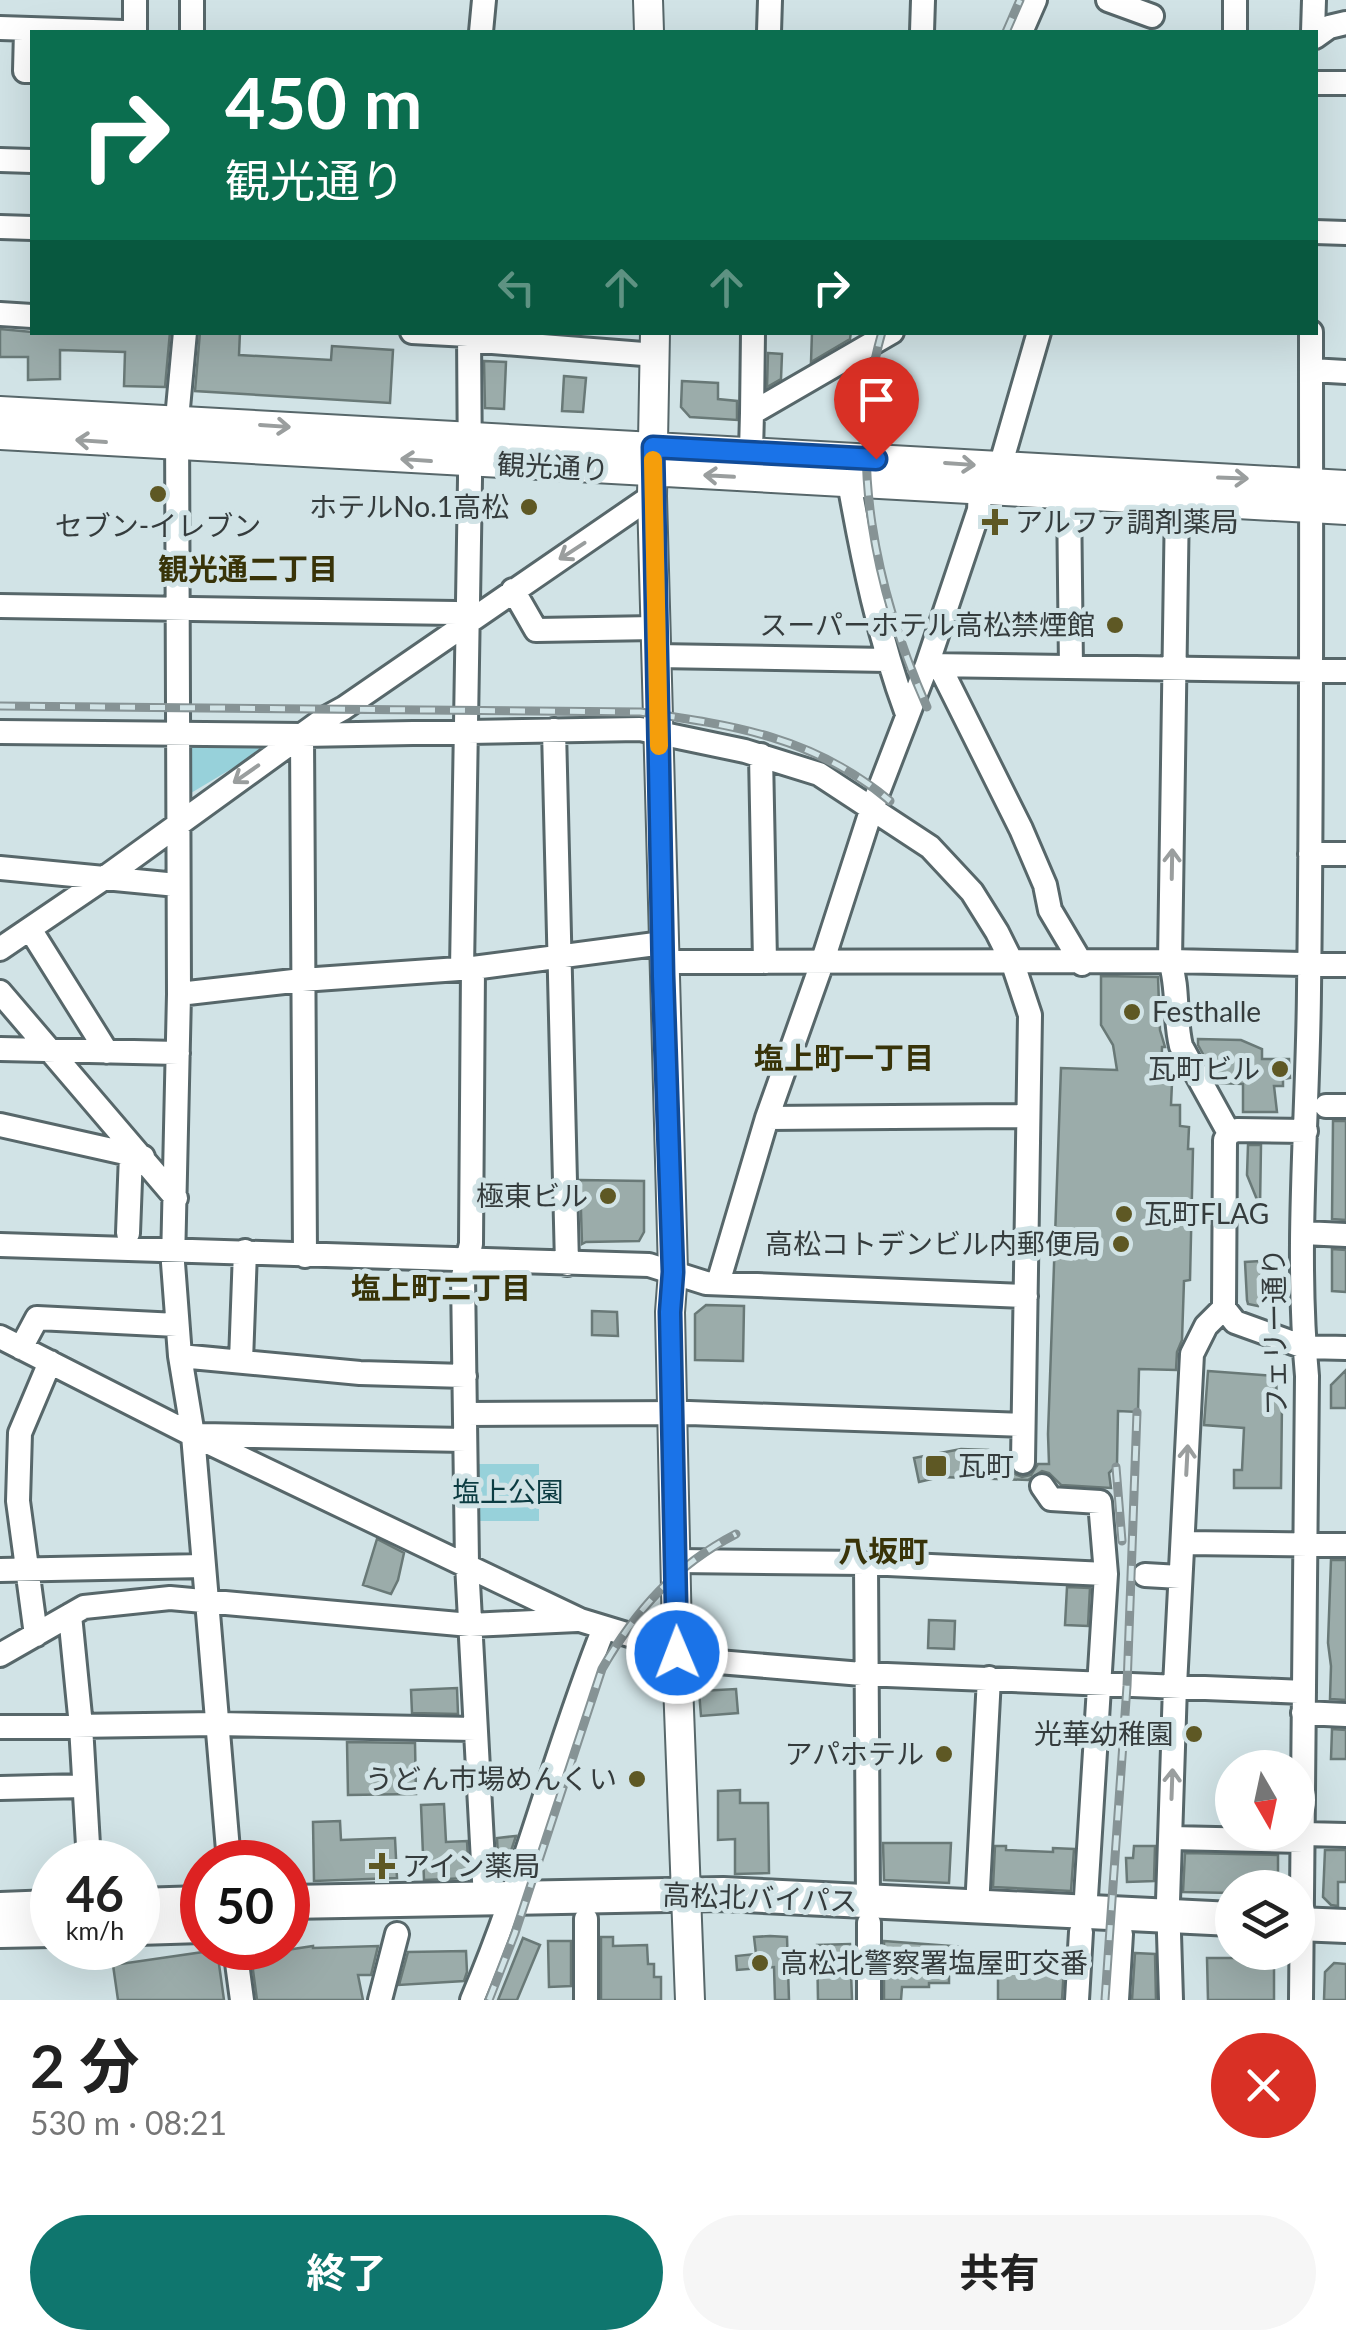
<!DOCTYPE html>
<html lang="ja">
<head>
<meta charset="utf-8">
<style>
	:root { --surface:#fff; --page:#f6f6f6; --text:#222; --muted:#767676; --accent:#0f766e }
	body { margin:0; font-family:Lato,"Noto Sans JP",sans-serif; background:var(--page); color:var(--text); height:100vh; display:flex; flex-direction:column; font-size:38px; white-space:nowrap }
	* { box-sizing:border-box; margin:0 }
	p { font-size:32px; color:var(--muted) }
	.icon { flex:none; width:55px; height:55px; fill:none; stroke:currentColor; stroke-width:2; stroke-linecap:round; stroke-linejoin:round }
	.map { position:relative; height:2000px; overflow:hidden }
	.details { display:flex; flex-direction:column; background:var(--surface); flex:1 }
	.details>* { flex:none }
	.top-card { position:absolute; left:30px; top:30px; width:1288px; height:305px; border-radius:0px; box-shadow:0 10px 40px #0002; background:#0b6e4f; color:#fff; overflow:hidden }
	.needle { width:65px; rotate:171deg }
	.controls { position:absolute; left:1215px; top:1750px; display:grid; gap:20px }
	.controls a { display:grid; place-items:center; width:100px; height:100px; border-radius:50%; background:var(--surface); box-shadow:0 10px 40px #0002; font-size:50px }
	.speed { position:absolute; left:30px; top:1840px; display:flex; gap:20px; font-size:50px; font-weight:700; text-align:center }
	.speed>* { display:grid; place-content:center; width:130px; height:130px; border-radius:50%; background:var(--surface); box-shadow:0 10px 40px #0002; line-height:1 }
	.speed small { font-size:25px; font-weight:400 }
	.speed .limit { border:15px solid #d22; background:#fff; color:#111 }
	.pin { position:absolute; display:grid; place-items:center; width:85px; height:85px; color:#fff; margin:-102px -42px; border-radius:50% 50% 50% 0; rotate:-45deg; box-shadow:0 0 10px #0007 }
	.pin .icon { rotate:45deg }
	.me { position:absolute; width:110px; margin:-55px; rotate:359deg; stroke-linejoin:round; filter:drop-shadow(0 0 8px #0008) }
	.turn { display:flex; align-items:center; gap:35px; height:210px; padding:0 30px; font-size:45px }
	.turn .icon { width:130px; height:130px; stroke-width:2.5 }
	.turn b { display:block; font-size:70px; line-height:85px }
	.lanes { display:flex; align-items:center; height:95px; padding:0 30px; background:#0003; justify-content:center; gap:50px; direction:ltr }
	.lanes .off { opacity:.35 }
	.round { display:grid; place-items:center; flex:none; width:105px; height:105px; border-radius:52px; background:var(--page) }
	.overview { display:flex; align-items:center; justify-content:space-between; height:170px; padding:0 30px }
	h1 { font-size:60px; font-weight:700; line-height:75px }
	.cta { display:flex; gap:20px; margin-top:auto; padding:20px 30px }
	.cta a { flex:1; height:115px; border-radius:60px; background:var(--accent); color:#fff; font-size:40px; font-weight:700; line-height:115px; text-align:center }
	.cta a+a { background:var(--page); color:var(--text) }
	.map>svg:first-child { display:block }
	.green { fill:#97d1da }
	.building { fill:#9bacaa; stroke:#697977; stroke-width:2.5 }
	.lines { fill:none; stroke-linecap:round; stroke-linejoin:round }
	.minor-casing { stroke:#57676a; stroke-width:28 }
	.major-casing { stroke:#57676a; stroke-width:32 }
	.highway-casing { stroke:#57676a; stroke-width:38 }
	.minor { stroke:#fff; stroke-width:22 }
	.major { stroke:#fff; stroke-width:28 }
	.highway { stroke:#fff; stroke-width:32 }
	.rail-casing { stroke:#869395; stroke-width:9 }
	.rail { stroke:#d1e3e6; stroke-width:5; stroke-dasharray:15; stroke-linecap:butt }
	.oneway { stroke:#9a9e9e }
	.route-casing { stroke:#114b97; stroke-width:25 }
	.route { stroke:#1a73e8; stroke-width:18 }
	.slow { stroke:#f59e0b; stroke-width:18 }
	.poi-dot { fill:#5e5824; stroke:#d1e3e6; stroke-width:4 }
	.labels { text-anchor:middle; stroke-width:10; stroke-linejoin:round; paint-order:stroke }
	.street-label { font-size:28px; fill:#353c3d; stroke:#d1e3e6 }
	.poi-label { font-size:28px; fill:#353c3d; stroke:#d1e3e6; text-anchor:end }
	.park-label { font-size:28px; fill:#0c3c42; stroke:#d1e3e6 }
	.neighbourhood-label { font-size:30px; font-weight:bold; fill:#383308; stroke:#d1e3e6 }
</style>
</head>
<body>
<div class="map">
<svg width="1346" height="2000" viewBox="0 0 1346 2000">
	<rect width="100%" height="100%" fill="#d1e3e6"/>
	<!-- green -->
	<path class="green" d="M191,742L268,747L191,793Z
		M477,1464H539V1521H476Z"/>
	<!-- building -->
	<path class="building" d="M0,329L32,332H170L165,387L124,386L125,352L60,350V379L28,380V357H0Z
		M200,332H240L239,355L331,360L332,346L393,350L390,403L195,391Z
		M812,332H851L850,339L811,362Z
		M768,353L782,354L781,379L767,387Z
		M484,361L506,362L504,409L485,408Z
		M564,376L586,378L583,412L562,411Z
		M682,381L718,383V399L737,401V420L690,417L681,407Z
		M1101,976L1158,977L1160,1030L1165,1047H1162L1161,1082L1172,1083L1171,1105H1180V1126L1189,1127L1188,1149H1193L1190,1280L1184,1281L1182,1340L1177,1352L1176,1370L1139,1369L1138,1412L1118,1411L1117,1465L1109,1473L1111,1488L1061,1485L1049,1473L1042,1471L1028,1480L940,1477L919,1482L914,1458L961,1449L988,1450V1462L1008,1463L1015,1474L1022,1477L1031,1475L1038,1464H1049L1048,1434L1061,1068L1117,1070L1113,1045L1101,1025Z
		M1198,1039L1241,1040L1262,1049V1059H1289L1290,1078L1283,1079V1086H1274L1277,1112H1243V1084L1219,1083L1198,1045Z
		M1333,1121H1346V1220L1332,1219Z
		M1248,1145H1261L1260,1207L1247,1175Z
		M580,1180L644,1181V1232L639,1241L586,1242L582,1244Z
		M1332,1249L1346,1250V1292L1332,1291Z
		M1260,1261L1261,1299L1258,1306L1248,1304L1247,1300L1245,1262Z
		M706,1305L744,1306L743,1361L695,1360V1314Z
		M592,1311L617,1312L618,1336L592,1335Z
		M1346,1370V1408H1331V1385Z
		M1208,1371L1276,1376L1277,1402H1282L1281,1488H1234V1470H1242L1244,1428L1204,1425Z
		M377,1539L404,1553L398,1580L391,1594L363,1585Z
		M1331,1560H1346V1700L1330,1699L1331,1666L1328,1643Z
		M1067,1587L1090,1588L1088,1626L1065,1625Z
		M929,1620L955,1621L954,1649L928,1648Z
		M457,1688L458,1714L412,1713L411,1690Z
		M736,1689L738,1713L701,1716L699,1691Z
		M1332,1729L1346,1730V1759H1331Z
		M347,1742L415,1743L416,1794L348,1795Z
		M740,1790V1803H768L769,1873L735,1874V1839L718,1840V1791Z
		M444,1804L446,1842L467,1841L469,1878L424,1880L421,1805Z
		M340,1821L341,1840L395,1838L397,1878L314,1881L313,1822Z
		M516,1836L502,1878H499L497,1838Z
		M883,1843H951L949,1883L884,1880Z
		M995,1846H1006V1850L1053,1852V1848L1074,1849L1071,1891L993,1887Z
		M1134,1846H1155L1154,1881L1127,1882L1126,1858H1133Z
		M1325,1850H1346V1882H1338V1906L1331,1905L1323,1897Z
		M1185,1853L1278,1855V1888H1232V1893L1183,1892Z
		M770,1936L787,1937L789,2000H775L774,1967L737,1970L736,1956L756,1954L754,1937Z
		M601,1937H613V1946L647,1945L648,1964H654V1977H661V2000H601Z
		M523,1938L540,1945L517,2000H498Z
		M548,1941H571V1986L549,1987Z
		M884,1941L964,1947V1967H949V1983H929V1987H902L901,2000H884Z
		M850,1944L852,2000H818L817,1945Z
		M313,1946V1948L378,1946L371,1975H358L363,2000H257L250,1948H272L273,1952Z
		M998,1949L1065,1951L1062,2000H998Z
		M217,1950L224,2000H118L113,1965Z
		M466,1951L467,1972L464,1981L399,1985L408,1952Z
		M1135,1953L1155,1954L1156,2000H1132Z
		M1207,1958H1265L1274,1967V2000H1208Z
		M1334,1963L1346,1964V2000H1324L1325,1972Z"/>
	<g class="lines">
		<defs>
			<path id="minor" d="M1108,0L1152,16
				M1235,0V32
				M0,28L123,32
				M26,30L25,71H32
				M135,32V0
				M192,32V0
				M481,32L484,0
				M769,32L770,0
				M922,32L923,0
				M1021,32L1035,0
				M1313,32L1314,0
				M1315,37L1329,27L1346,23
				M1315,83H1346
				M0,160L32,161
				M0,227L32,228
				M1315,232L1346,233
				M0,314L32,316
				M185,332L177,419L179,994L173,1263L180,1356L193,1435L229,1862
				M412,332L468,335
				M468,340L656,355
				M1311,370L1346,372
				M752,413L753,332
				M751,451L752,413L892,332
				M1000,467L1039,332
				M849,482C863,561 879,638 907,714
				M1069,494L1071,667
				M1177,501L1170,961C1179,989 1174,1018 1181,1046L1229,1133
				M513,590L536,630L656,628
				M0,606L456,613L467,622
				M656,656L887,660
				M927,665L1346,671
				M939,665L1021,829L1045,885L1050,910L1082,964
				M554,730L567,1264
				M0,732L302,735L640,729L745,751L819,774L930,847L972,892L997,932L1013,964L1030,1015L1023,1462
				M302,735L305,1256
				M761,755L765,962
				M1310,854H1346
				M0,868L177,885
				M30,929L107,1052
				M0,949L103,879L324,719L344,708L652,496
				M663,962L1170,961L1346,965
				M473,968L471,1244L463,1276L467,1564L485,1899
				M462,969L470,479L469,332
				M0,992L176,1198
				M179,994L302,980L473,968L663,943
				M0,1049L178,1053
				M1326,1106H1346
				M767,1118L1028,1116
				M0,1125L143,1157
				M1306,1131L1237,1130L1229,1133L1225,1140L1224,1308L1235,1322L1304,1347L1346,1348
				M128,1233L131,1154
				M1303,1233L1346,1235
				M0,1245L649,1265L706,1283L1026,1296
				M718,1283L767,1118L822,963L872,808L927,665L979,510L980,489
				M0,1337L193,1435L580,1620L659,1644L694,1660L862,1674L1304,1692
				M21,1348L37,1318L177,1325
				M180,1356L360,1373L465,1376
				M241,1361L245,1251
				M465,1414L689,1413L1022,1425
				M201,1435L465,1440
				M1042,1486L1051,1499L1100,1502L1106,1574L1085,1913
				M1183,1543L1346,1545
				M677,1561L866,1563L1106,1574
				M866,1563L868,1902
				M0,1570L204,1566
				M1145,1575L1180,1577
				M70,1615L81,1726L89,1862
				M36,1635L18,1501L20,1433L50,1362
				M0,1655L84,1607L170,1598L470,1625L577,1620
				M1303,1713L1346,1715
				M0,1727L217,1724L475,1729
				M0,1788L84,1786
				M1303,1834L1346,1835
				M1171,1838L1303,1841
				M977,1908L989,1678
				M586,1919V2000
				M235,1948L242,2000
				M380,2000L397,1934
				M472,2000C524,1879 555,1750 604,1628
				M869,2000V1923
				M1077,2000L1081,1932
				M1117,2000L1121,1934
				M1171,2000L1168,1901L1175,1686L1192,1354L1206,1326L1224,1308
				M1301,2000L1307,1376C1295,1248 1308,1118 1309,990C1312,771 1311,552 1311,332"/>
			<path id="major" d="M648,0L649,32
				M655,332L652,496L673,1272L670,1312L678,1683L690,2000
				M0,411L1346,485
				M0,435L1346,510"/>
			<path id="highway" d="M288,1902L723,1894L1232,1919
				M138,1905L202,1903
				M0,1909L52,1907
				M1298,1924L1346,1926
				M138,1928L202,1926
				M0,1931L52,1930"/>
		</defs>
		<!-- minor casing -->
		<use href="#minor" class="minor-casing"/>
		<!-- major casing -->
		<use href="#major" class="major-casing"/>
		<!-- highway casing -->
		<use href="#highway" class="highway-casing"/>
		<!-- minor -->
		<use href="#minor" class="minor"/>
		<!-- major -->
		<use href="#major" class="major"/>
		<!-- highway -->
		<use href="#highway" class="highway"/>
		<defs>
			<path id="rail" d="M1006,32L1020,0
				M882,332C846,457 876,592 927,707
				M0,706L640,712C734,725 814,737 890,801
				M1116,1467L1122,1541
				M489,2000L515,1933L602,1669C636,1610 676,1565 736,1534
				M1105,2000L1127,1686L1137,1412"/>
		</defs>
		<!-- rail casing -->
		<use href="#rail" class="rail-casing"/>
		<!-- rail -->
		<use href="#rail" class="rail"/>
	</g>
	<!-- one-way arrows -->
	<defs><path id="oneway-shaft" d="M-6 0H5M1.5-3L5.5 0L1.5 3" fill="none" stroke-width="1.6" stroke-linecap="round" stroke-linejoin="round" transform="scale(2.5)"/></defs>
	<g class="oneway">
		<use href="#oneway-shaft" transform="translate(275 426) rotate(4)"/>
		<use href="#oneway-shaft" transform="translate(91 441) rotate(-176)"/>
		<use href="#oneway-shaft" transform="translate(416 460) rotate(-176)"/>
		<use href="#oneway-shaft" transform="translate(960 464) rotate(4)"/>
		<use href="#oneway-shaft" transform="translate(719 476) rotate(-177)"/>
		<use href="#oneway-shaft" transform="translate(1233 478) rotate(2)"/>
		<use href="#oneway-shaft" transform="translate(572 551) rotate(147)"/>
		<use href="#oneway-shaft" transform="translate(246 774) rotate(145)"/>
		<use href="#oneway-shaft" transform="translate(1172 864) rotate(-89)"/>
		<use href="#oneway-shaft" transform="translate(1187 1460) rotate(-87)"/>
		<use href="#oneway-shaft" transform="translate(1172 1784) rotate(-88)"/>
	</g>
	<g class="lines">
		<defs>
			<path id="route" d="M677,1653L670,1312L673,1272L663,976L653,447L876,459"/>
		</defs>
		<!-- route casing -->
		<use href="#route" class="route-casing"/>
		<!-- route -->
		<use href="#route" class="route"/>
		<!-- slow -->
		<path class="slow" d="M653,460L659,746"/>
	</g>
	<!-- markers -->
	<g class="poi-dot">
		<circle cx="158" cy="494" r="10"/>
		<circle cx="529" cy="507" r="10"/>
		<path d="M990 507h10v10h10v10h-10v10h-10v-10h-10v-10h10z"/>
		<circle cx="1115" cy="625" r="10"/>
		<circle cx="1132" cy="1012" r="10"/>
		<circle cx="1280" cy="1069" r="10"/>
		<circle cx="608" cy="1196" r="10"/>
		<circle cx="1124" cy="1214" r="10"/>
		<circle cx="1121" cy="1244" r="10"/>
		<rect x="924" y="1454" width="24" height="24" rx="5"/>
		<circle cx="1194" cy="1734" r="10"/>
		<circle cx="944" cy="1754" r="10"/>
		<circle cx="637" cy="1779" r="10"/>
		<path d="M377 1851h10v10h10v10h-10v10h-10v-10h-10v-10h10z"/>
		<circle cx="760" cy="1963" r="10"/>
	</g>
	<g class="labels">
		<!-- street labels -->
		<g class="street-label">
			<text transform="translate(553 467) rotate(3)" y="10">観光通り</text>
			<text transform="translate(1275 1332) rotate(-91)" y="10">フェリー通り</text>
			<text transform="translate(760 1898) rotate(2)" y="10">高松北バイパス</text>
		</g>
		<!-- poi labels -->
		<g class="poi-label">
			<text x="509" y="517">ホテルNo.1高松</text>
			<text x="1015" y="532" text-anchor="start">アルファ調剤薬局</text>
			<text x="158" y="536" text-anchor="middle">セブン-イレブン</text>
			<text x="1095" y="635">スーパーホテル高松禁煙館</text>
			<text x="1152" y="1022" text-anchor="start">Festhalle</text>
			<text x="1260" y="1079">瓦町ビル</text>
			<text x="588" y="1206">極東ビル</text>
			<text x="1144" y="1224" text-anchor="start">瓦町FLAG</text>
			<text x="1101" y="1254">高松コトデンビル内郵便局</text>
			<text x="958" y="1476" text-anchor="start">瓦町</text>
			<text x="1174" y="1744">光華幼稚園</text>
			<text x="924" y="1764">アパホテル</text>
			<text x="617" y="1789">うどん市場めんくい</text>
			<text x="402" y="1876" text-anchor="start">アイン薬局</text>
			<text x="780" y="1973" text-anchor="start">高松北警察署塩屋町交番</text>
		</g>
		<!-- park labels -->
		<g class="park-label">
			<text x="508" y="1502">塩上公園</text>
		</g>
		<!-- neighbourhood labels -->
		<g class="neighbourhood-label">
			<text x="248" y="580">観光通二丁目</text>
			<text x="844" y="1069">塩上町一丁目</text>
			<text x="441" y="1299">塩上町二丁目</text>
			<text x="883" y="1562">八坂町</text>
		</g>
	</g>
</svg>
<div class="controls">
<a><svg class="needle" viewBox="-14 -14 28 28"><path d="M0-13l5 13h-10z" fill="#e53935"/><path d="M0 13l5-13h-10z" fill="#767676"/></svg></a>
<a><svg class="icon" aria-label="layers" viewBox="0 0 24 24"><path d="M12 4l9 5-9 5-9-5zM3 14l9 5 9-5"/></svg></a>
</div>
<div class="speed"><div>46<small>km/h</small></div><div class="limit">50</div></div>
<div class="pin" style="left:876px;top:459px;background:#d93025"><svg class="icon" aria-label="arrive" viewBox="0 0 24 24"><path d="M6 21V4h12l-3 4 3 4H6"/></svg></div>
<svg class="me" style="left:677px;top:1653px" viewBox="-20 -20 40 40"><circle r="17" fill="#1a73e8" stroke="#fff" stroke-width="3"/><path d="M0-11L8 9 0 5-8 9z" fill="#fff"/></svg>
<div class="top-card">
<div class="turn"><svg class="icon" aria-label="right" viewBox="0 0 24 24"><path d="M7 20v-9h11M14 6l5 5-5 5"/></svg><div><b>450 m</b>観光通り</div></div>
<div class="lanes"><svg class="icon off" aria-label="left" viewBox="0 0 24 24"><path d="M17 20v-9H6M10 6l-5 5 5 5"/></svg><svg class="icon off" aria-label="ahead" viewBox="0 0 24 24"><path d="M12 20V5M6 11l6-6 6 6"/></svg><svg class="icon off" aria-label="ahead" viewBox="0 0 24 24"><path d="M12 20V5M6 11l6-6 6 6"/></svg><svg class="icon" aria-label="right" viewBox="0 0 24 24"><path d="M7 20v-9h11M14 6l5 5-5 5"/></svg></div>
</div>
</div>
<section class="details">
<div class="overview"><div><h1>2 分</h1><p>530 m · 08:21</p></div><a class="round" style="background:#d93025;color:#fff"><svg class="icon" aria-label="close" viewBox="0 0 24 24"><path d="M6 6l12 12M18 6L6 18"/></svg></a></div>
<div class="cta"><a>終了</a><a>共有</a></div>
</section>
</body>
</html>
